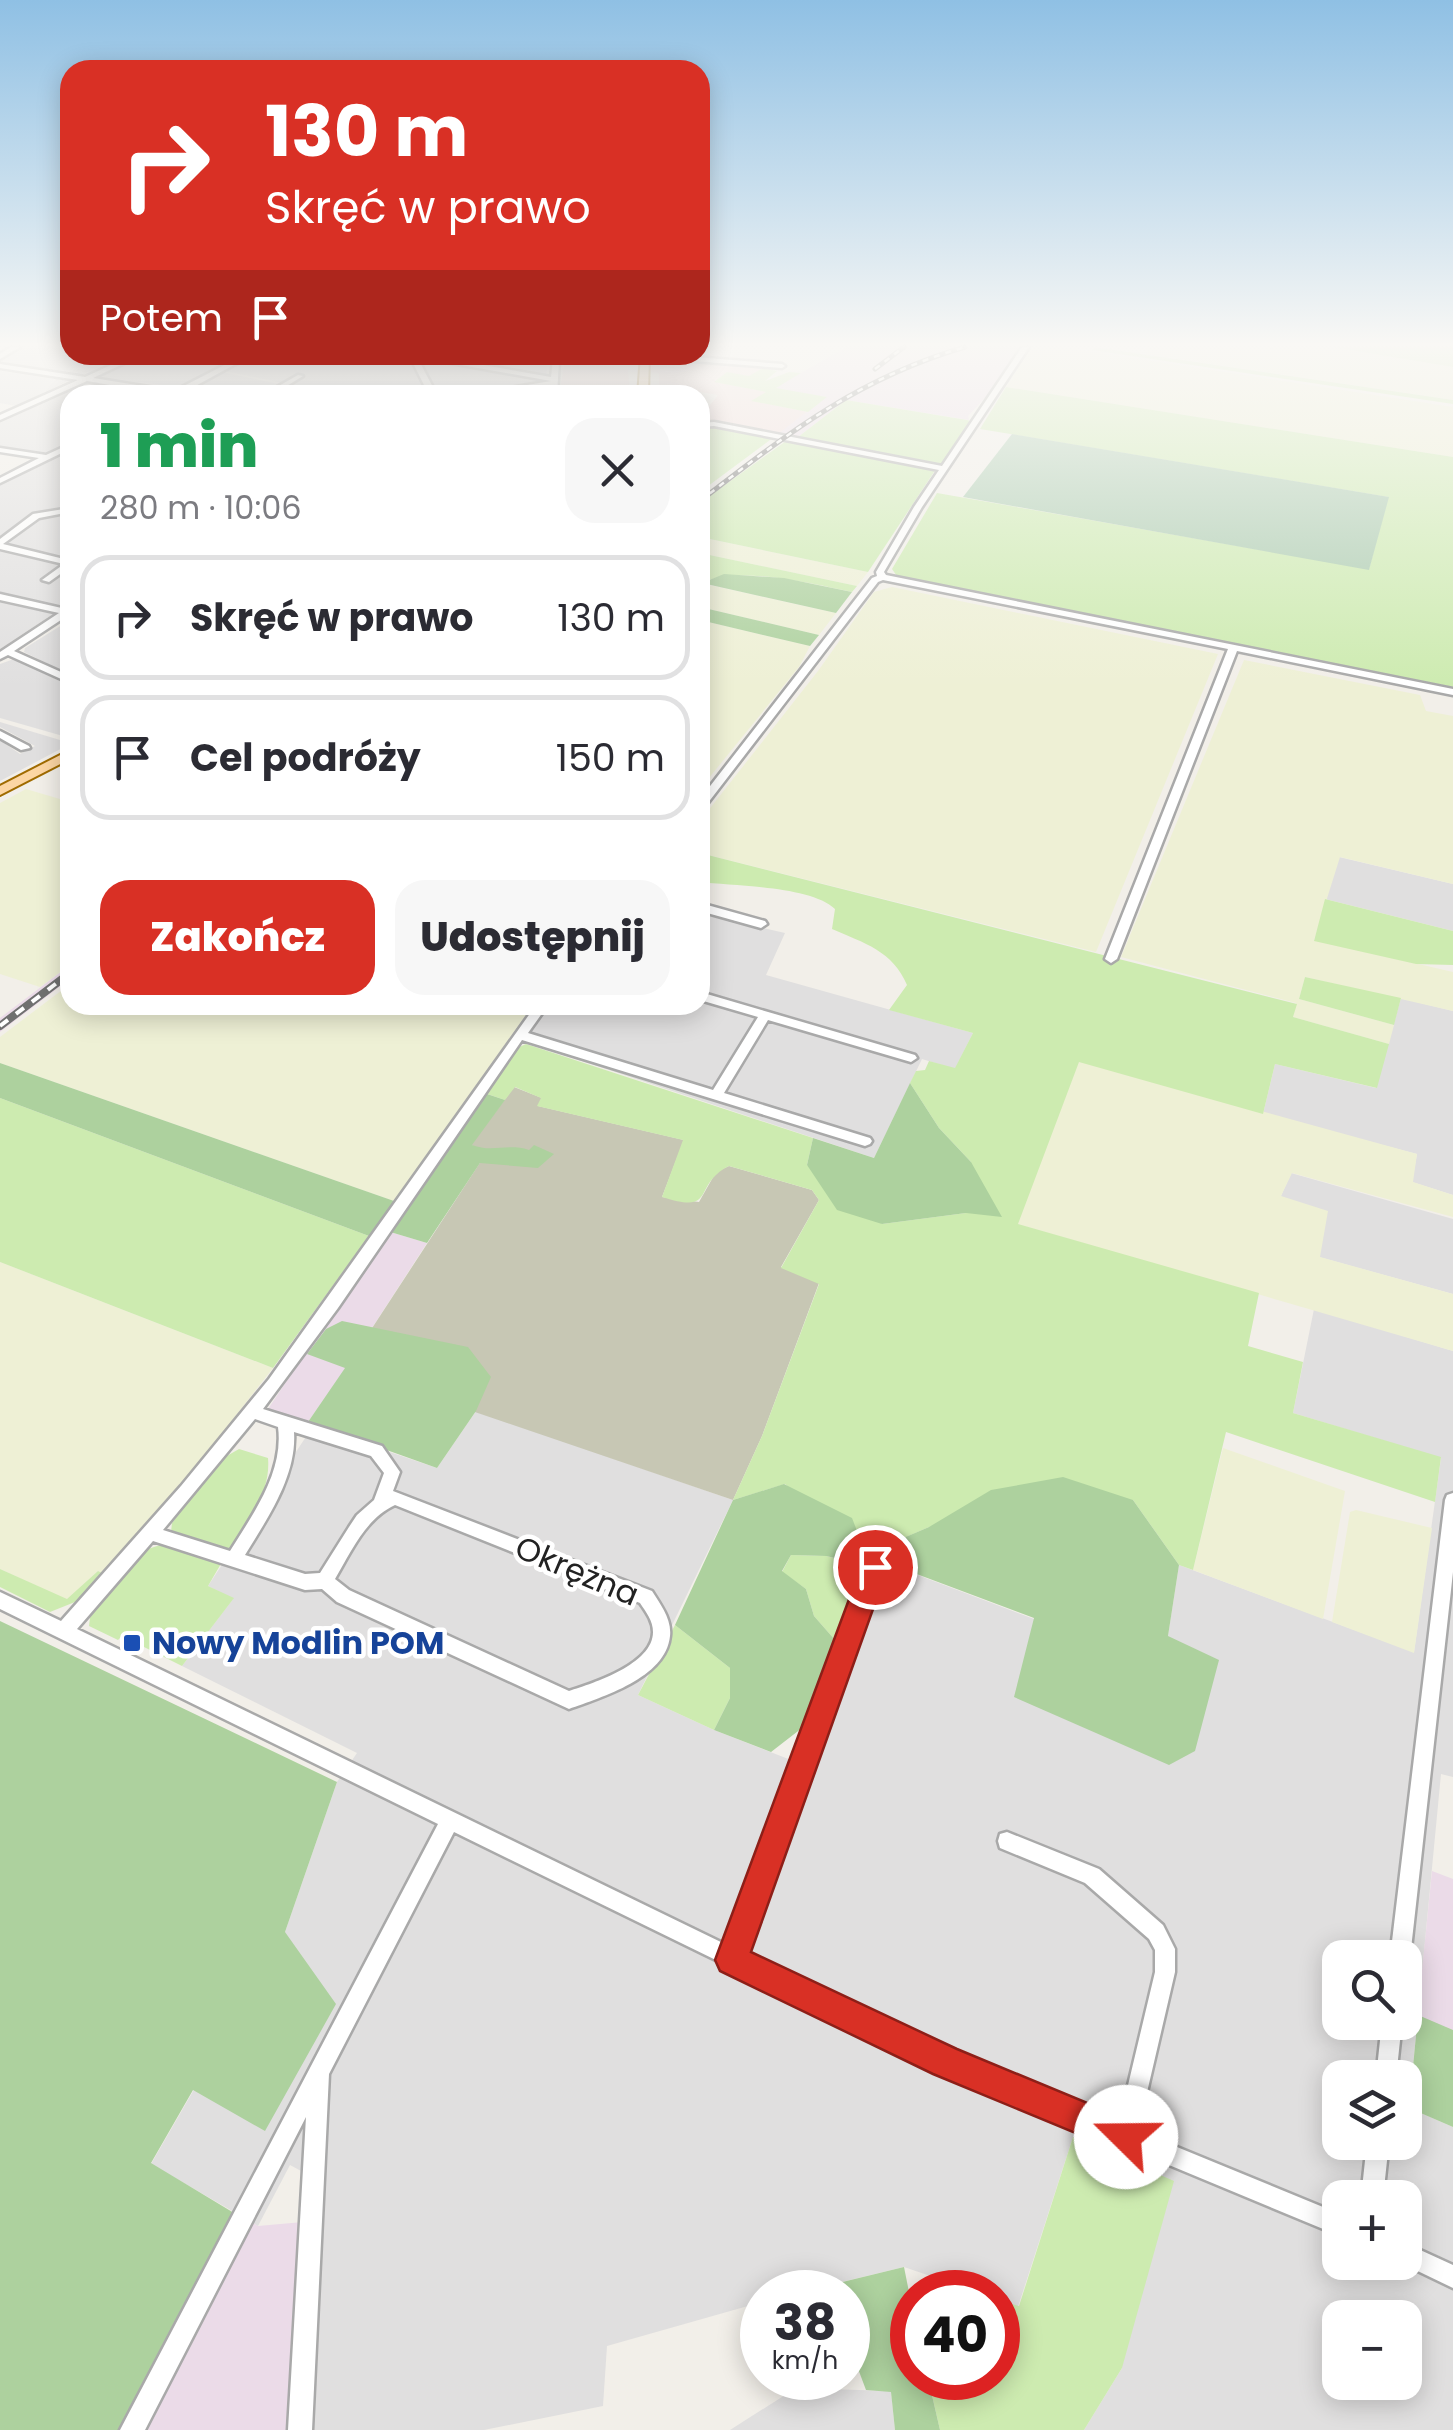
<!DOCTYPE html>
<html lang="pl">
<head>
<meta charset="utf-8">
<style>
	:root { --surface:#fff; --page:#f7f7f7; --text:#2b2b33; --muted:#7c7c81; --line:#e1e1e2; --accent:#d93025 }
	body { margin:0; font-family:Poppins,sans-serif; background:var(--page); color:var(--text); height:100vh; display:flex; flex-direction:column; font-size:38px; white-space:nowrap }
	* { box-sizing:border-box; margin:0 }
	p { font-size:32px; color:var(--muted) }
	.icon { flex:none; width:55px; height:55px; fill:none; stroke:currentColor; stroke-width:2; stroke-linecap:round; stroke-linejoin:round }
	.map { position:relative; flex:1; overflow:hidden }
	.drawer { position:absolute; left:60px; top:385px; width:650px; height:630px; display:flex; flex-direction:column; background:var(--surface); border-radius:30px; box-shadow:0 5px 25px #0003 }
	.drawer>* { flex:none }
	.banner { position:absolute; left:60px; top:60px; width:650px; height:305px; border-radius:30px; box-shadow:0 5px 25px #0003; background:#d93025; color:#fff; overflow:hidden }
	.fabs { position:absolute; left:1322px; top:1940px; display:grid; gap:20px }
	.fabs a { display:grid; place-items:center; width:100px; height:100px; border-radius:20px; background:var(--surface); box-shadow:0 5px 25px #0003; font-size:50px }
	.speed { position:absolute; left:740px; top:2270px; display:flex; gap:20px; font-size:50px; font-weight:700; text-align:center }
	.speed>* { display:grid; place-content:center; width:130px; height:130px; border-radius:50%; background:var(--surface); box-shadow:0 5px 25px #0003; line-height:1 }
	.speed small { font-size:25px; font-weight:400 }
	.speed .limit { border:15px solid #d22; background:#fff; color:#111 }
	.pin { position:absolute; display:grid; place-items:center; width:85px; height:85px; color:#fff; margin:-42px; border:5px solid #fff; border-radius:50%; box-shadow:0 2px 10px #0007 }
	.me { position:absolute; width:110px; margin:-55px; rotate:292deg; stroke-linejoin:round; filter:drop-shadow(0 0 8px #0008) }
	.turn { display:flex; align-items:center; gap:35px; height:210px; padding:0 40px; font-size:45px }
	.turn .icon { width:130px; height:130px; stroke-width:2.5 }
	.turn b { display:block; font-size:70px; line-height:85px }
	.then { display:flex; align-items:center; height:95px; padding:0 40px; background:#0003; gap:20px; font-size:38px }
	.round { display:grid; place-items:center; flex:none; width:105px; height:105px; border-radius:30px; background:var(--page) }
	.head { display:flex; align-items:center; justify-content:space-between; height:170px; padding:0 40px }
	h1 { font-size:60px; font-weight:800; line-height:75px; color:#1e9e55 }
	.action { display:flex; gap:20px; margin-top:auto; padding:20px 40px }
	.action a { flex:1; height:115px; border-radius:30px; background:var(--accent); color:#fff; font-size:40px; font-weight:800; line-height:115px; text-align:center }
	.action a+a { background:var(--page); color:var(--text) }
	ul { padding:0; list-style:none }
	li { display:flex; align-items:center; gap:30px; height:125px; margin:0 20px 15px; padding:0 20px; border:5px solid var(--line); border-radius:30px }
	li div { flex:1 }
	li b { display:block; font-size:38px }
	li em { font-style:normal }
	.map>svg:first-child { display:block }
	.residential { fill:#e0dfdf; fill-rule:evenodd }
	.commercial { fill:#f2dad9 }
	.industrial { fill:#ebdbe8 }
	.construction { fill:#c7c7b4 }
	.farmland { fill:#eef0d5 }
	.grass { fill:#cdebb0 }
	.forest { fill:#add19e }
	.cemetery { fill:#aacbaf }
	.lines { fill:none; stroke-linecap:round; stroke-linejoin:round }
	.minor-casing { stroke:#a9a9a9; stroke-width:5 }
	.major-casing { stroke:#a06b00; stroke-width:4 }
	.minor { fill:#fff; fill-rule:evenodd }
	.major { fill:#fcd6a4; fill-rule:evenodd }
	.rail-far1-casing { stroke:#707070; stroke-width:5 }
	.rail-casing { stroke:#707070; stroke-width:8 }
	.rail-far1 { stroke:#fff; stroke-width:2.5; stroke-dasharray:6; stroke-linecap:butt }
	.rail { stroke:#fff; stroke-width:4; stroke-dasharray:10; stroke-linecap:butt }
	.route { fill:#d93025; stroke:#8d1f18; stroke-width:2.5 }
	.transit-dot { fill:#1a4fb4; stroke:#fff; stroke-width:4 }
	.labels { text-anchor:middle; stroke-width:9; stroke-linejoin:round; paint-order:stroke }
	.near-street-label { font-size:32px; fill:#222; stroke:#fff }
	.near-transit-label { font-size:32px; font-weight:bold; fill:#164399; stroke:#fff; text-anchor:start }
</style>
</head>
<body>
<div class="map">
<svg width="1453" height="2430" viewBox="0 0 1453 2430">
	<rect width="100%" height="100%" fill="#f2efe9"/>
	<!-- residential -->
	<path class="residential" d="M22,347H70V355H102L99,358L104,364L82,375L0,363Z
		M143,355H240L180,387L98,377Z
		M255,355H407L427,395H273L303,376L283,383L225,371Z
		M417,355H553L549,358L545,382L457,395H439Z
		M0,371L68,381L16,406L0,403Z
		M222,372L283,385L269,395H179Z
		M85,384L161,395H70V442L45,454L0,448V423Z
		M70,450V557L64,560L3,545L34,523L0,541V485Z
		M0,547L64,564L46,578L70,566V604L65,607L0,594Z
		M0,601L35,609L53,614L0,649Z
		M70,620V675L24,652L25,648Z
		M14,659L70,686V738L0,718V664Z
		M0,722L70,743V744L0,781V740L20,754L35,746L0,727Z
		M1339,857L1453,884V931L1325,899Z
		M700,914L785,933L766,975L973,1033L955,1069L922,1059L874,1158L510,1037L533,1005H700Z
		M1401,998L1453,1011V1195L1412,1182L1417,1154L1263,1114L1275,1064L1376,1088Z
		M1291,1173L1453,1219V1294L1319,1257L1281,1196Z
		M1314,1309L1453,1351V1777L1441,1774L1409,2108L1453,2127V2430H1084L1122,2368L1073,2137L1018,2307L998,2300V2292H977L904,2267L800,2292H762V2302L607,2346L603,2406L484,2430H313L325,2184L290,2165L258,2226L151,2164L285,1932L337,1782L357,1753L182,1666L233,1599L208,1586L313,1426L437,1468L476,1411L733,1500L638,1695L714,1730L791,1760L865,1555L1034,1619L1168,1636L1179,1565L1414,1652L1441,1458L1293,1413ZM1340,1958H1405V2022H1340ZM1340,2078H1405V2142H1340ZM1340,2198H1405V2262H1340ZM1340,2318H1405V2382H1340Z
		M796,2388L891,2391L895,2430H730Z"/>
	<!-- commercial -->
	<path class="commercial" d="M565,359L628,370L630,395H559Z
		M665,359L763,368L750,376L727,373L715,382L768,392L753,401L808,412L779,434L700,418L718,395L659,385V373L650,372L651,361Z"/>
	<!-- industrial -->
	<path class="industrial" d="M847,347H1020L996,386L968,416L969,420L846,400L798,437L778,434L826,397L774,388Z
		M70,965V979L0,1032V1018Z
		M387,1231L427,1243L346,1368L308,1422L268,1409Z
		M1432,1871L1453,1879V2034L1417,2020Z
		M248,2220L258,2226L303,2222L289,2430H142Z"/>
	<!-- construction -->
	<path class="construction" d="M514,1087L542,1098L538,1106L684,1140L662,1197L699,1202L716,1172L729,1166L812,1190L819,1200L781,1267L819,1283L762,1436L733,1500L346,1368L487,1152L471,1145Z"/>
	<!-- farmland -->
	<path class="farmland" d="M1032,347H1060L1453,407V457L1006,387Z
		M1150,347H1332L1453,367V400L1146,354Z
		M700,537L868,572L857,586L700,553Z
		M700,583L836,613L819,635L700,607Z
		M892,587L1218,654L1096,952L700,853V821L818,671L874,592Z
		M700,620L810,646L799,667L700,789Z
		M1244,660L1420,695L1426,711L1453,716V884L1340,857L1314,940L1453,972V1011L1305,977L1299,999L1394,1025L1389,1044L1293,1017L1296,1003L1121,957Z
		M26,789L70,802V965L40,987L0,974V803Z
		M70,984V1005H533L394,1201L0,1063V1037Z
		M1079,1061L1417,1154L1413,1182L1453,1195V1217L1292,1173L1281,1196L1328,1211L1320,1257L1453,1294V1351L1017,1224Z
		M0,1262L273,1368L137,1542L106,1575L98,1571L67,1600L0,1569Z
		M1223,1448L1345,1491L1323,1619L1193,1570Z
		M1356,1510L1432,1528L1414,1653L1332,1622L1350,1512Z"/>
	<!-- grass -->
	<path class="grass" d="M1094,347L1453,400V404L1092,350Z
		M1332,347H1453V367Z
		M763,368L777,371L765,381L789,372L801,373L776,388L827,397L808,412L751,401L766,392L714,382L727,372L749,376Z
		M1006,387L1453,457V687L899,579L892,569L937,493L1369,569L1388,497L980,429Z
		M846,400L967,420L970,421L943,467L798,437Z
		M700,420L778,434L700,492Z
		M786,441L936,469L868,572L700,537V503Z
		M700,553L857,586L852,592C813,584 737,565 702,583Z
		M700,853L1297,1004L1293,1017L1389,1044L1377,1088L1275,1064L1263,1114L1079,1062L1018,1224L1259,1293L1248,1346L1303,1362L1293,1413L1441,1457L1435,1502L1226,1432L1193,1570L1179,1565L1133,1500L929,1527L865,1555L785,1484L733,1500L762,1436L819,1284L781,1268L819,1200L812,1190L729,1166C691,1185 718,1215 662,1197L683,1140L537,1106L541,1098L515,1087L505,1100L484,1093L517,1048L526,1044L813,1138L807,1165L882,1224L966,1213L971,1162L939,1128L910,1083L916,1071L925,1070L929,1061L955,1068L973,1033L889,1010L907,985C893,951 864,943 832,929L835,909C811,886 734,886 700,882Z
		M1325,899L1453,931V965L1416,964L1314,941Z
		M1305,977L1401,998L1394,1025L1299,999Z
		M0,1098L369,1236L273,1368L0,1262Z
		M239,1449L268,1458C271,1491 250,1520 232,1547L226,1550L171,1532L172,1523L218,1461Z
		M163,1544L222,1562L208,1586L234,1598L182,1666L122,1636L118,1640L89,1626L91,1610L145,1550Z
		M791,1555L826,1556L862,1564L835,1640L814,1616L806,1589L782,1572Z
		M0,1569L67,1599L98,1571L106,1575L80,1600L50,1612L0,1587Z
		M675,1625L730,1668V1698L714,1730L638,1695Z
		M1073,2137L1174,2181L1122,2368L1084,2430H940L928,2378H998V2300L1019,2306Z"/>
	<!-- forest -->
	<path class="forest" d="M724,574L784,578L852,592L836,613L702,583Z
		M700,607L819,635L810,646L700,620Z
		M0,1063L394,1201L369,1236L0,1098Z
		M910,1083L939,1128L971,1162L1002,1217L966,1213L882,1224L837,1210L807,1165L813,1138L874,1158Z
		M484,1093L505,1100L472,1145C492,1153 508,1143 529,1150L534,1145L554,1154L538,1168L480,1163L427,1243L387,1231Z
		M342,1321L468,1347L491,1377L476,1411L437,1468L308,1422L345,1368L307,1354L326,1329Z
		M1063,1477L1133,1500L1179,1565L1168,1636L1219,1660L1195,1751L1169,1765L1014,1697L1034,1618L866,1555L862,1564L826,1556L791,1555L782,1571L806,1589L814,1616L835,1640L802,1728L771,1752L714,1730L730,1698V1668L675,1625L733,1500L784,1484L852,1518L866,1554L929,1527L991,1490Z
		M0,1621L337,1782L285,1932L336,2004L265,2131L193,2090L151,2163L234,2213L120,2430H0Z
		M1418,2015L1453,2030V2127L1409,2108Z
		M904,2267L912,2307V2378H928L940,2430H895L891,2392L866,2390L848,2342V2292H828L826,2286Z"/>
	<!-- cemetery -->
	<path class="cemetery" d="M1012,434L1389,497L1369,570L963,497Z"/>
	<g class="lines">
		<defs>
			<path id="minor" d="M11,347H20L0,359V354Z
				M1022,347H1029L922,507L884,572L886,575L1453,689V695L1237,651L1117,959L1111,963L1105,959L1228,649L883,580L878,582L704,808L700,809V799L872,578L877,576L876,572L914,507L939,470L714,426L700,427V423L714,422L942,466Z
				M133,355H142L93,378L174,391L244,355H252L179,395H167L87,381L0,420V415L78,380L0,368V364L85,377Z
				M409,355H426L551,377L553,360L558,355H565L559,361L557,395H549L550,387L488,395H467L551,381L417,357L437,395H429Z
				M639,355H668L782,364L785,366L782,368L642,357Z
				M298,375L303,376L272,395H263Z
				M70,444V449L0,483V478L39,458L0,452V448L46,455Z
				M70,508V512L39,518L3,544L64,559L70,558V567L49,582L42,580L64,564L0,549V539L33,514Z
				M0,594L66,609L70,607V614L14,651L70,676V683L8,655L0,659V652L59,613L0,600Z
				M0,731L29,746L30,748L21,750L0,738Z
				M700,903L765,921L767,924L761,928L700,911Z
				M700,992L915,1055L917,1058L911,1062L768,1020L724,1093L870,1138L872,1141L870,1144L865,1146L522,1040L338,1308L263,1409L382,1446L400,1472L393,1491L652,1591C660,1604 672,1619 670,1636C666,1678 602,1697 569,1709L337,1602L322,1589L305,1590L153,1541L77,1629L727,1945L867,1567L869,1562L875,1559L881,1562L883,1567L744,1954L952,2055L1119,2123L1155,1972V1950L1149,1939L1085,1883L1000,1848L998,1841L1000,1834L1007,1832L1099,1869L1163,1925L1175,1949V1972L1138,2131L1340,2214V2236L938,2069L734,1969L725,1967L724,1964L454,1832L329,2074L312,2430H288L306,2117L145,2430H120L438,1824L0,1609V1592L61,1621L181,1486L269,1379L536,1005H548L528,1033L713,1090L758,1017L700,1000ZM255,1419L278,1427C284,1472 253,1514 230,1551L163,1530ZM294,1432L371,1456L384,1473L374,1500L357,1515L349,1527L320,1573L305,1574L245,1555C267,1519 297,1476 294,1432ZM395,1505L640,1603C646,1612 653,1621 653,1632C653,1664 594,1683 569,1691L349,1590L335,1579C351,1552 365,1519 395,1505Z
				M1453,1493V1572L1410,1958L1405,1966V1958H1390L1445,1500L1447,1495Z
				M1382,2022H1402L1396,2078H1376Z
				M1367,2142H1389L1383,2198H1361Z
				M1405,2243L1453,2265V2288L1399,2262H1405Z"/>
			<path id="major" d="M641,355H649L648,395H638Z
				M70,750V759L0,795V786Z"/>
		</defs>
		<!-- minor casing -->
		<use href="#minor" class="minor-casing"/>
		<!-- major casing -->
		<use href="#major" class="major-casing"/>
		<!-- minor -->
		<use href="#minor" class="minor"/>
		<!-- major -->
		<use href="#major" class="major"/>
		<defs>
			<path id="rail-far1" d="M875,369L904,347
				M700,501C787,434 858,378 965,347"/>
			<path id="rail" d="M0,1026L70,973"/>
		</defs>
		<!-- rail-far1 casing -->
		<use href="#rail-far1" class="rail-far1-casing"/>
		<!-- rail casing -->
		<use href="#rail" class="rail-casing"/>
		<!-- rail-far1 -->
		<use href="#rail-far1" class="rail-far1"/>
		<!-- rail -->
		<use href="#rail" class="rail"/>
	</g>
	<!-- sky -->
	<linearGradient id="sky" x2="0" y2="1"><stop stop-color="#8fc0e4"/><stop offset="0.5" stop-color="#f9f8f5"/><stop offset="1" stop-color="#f9f8f5" stop-opacity="0"/></linearGradient>
	<rect width="1453" height="688" fill="url(#sky)"/>
	<!-- route -->
	<path class="route" d="M875,1555L884,1558L888,1567L751,1952L957,2049L1138,2124L1144,2137L1138,2149L1126,2154L933,2074L720,1971L715,1960L861,1567L865,1558Z"/>
	<!-- markers -->
	<rect class="transit-dot" x="122" y="1633" width="20" height="20" rx="5"/>
	<g class="labels">
		<!-- near-street labels -->
		<g class="near-street-label">
			<text transform="translate(577 1571) rotate(23)" y="11">Okrężna</text>
		</g>
		<!-- near-transit labels -->
		<g class="near-transit-label">
			<text x="152" y="1654">Nowy Modlin POM</text>
		</g>
	</g>
</svg>
<div class="fabs">
<a><svg class="icon" aria-label="search" viewBox="0 0 24 24"><circle cx="10" cy="10" r="6"/><path d="M15 15l6 6"/></svg></a>
<a><svg class="icon" aria-label="layers" viewBox="0 0 24 24"><path d="M12 4l9 5-9 5-9-5zM3 14l9 5 9-5"/></svg></a>
<a>+</a>
<a>−</a>
</div>
<div class="speed"><div>38<small>km/h</small></div><div class="limit">40</div></div>
<div class="pin" style="left:875px;top:1567px;background:#d93025"><svg class="icon" aria-label="arrive" viewBox="0 0 24 24"><path d="M6 21V4h12l-3 4 3 4H6"/></svg></div>
<svg class="me" style="left:1126px;top:2137px" viewBox="-20 -20 40 40"><circle r="19" fill="#fff"/><path d="M0-13L10 11 0 6-10 11z" fill="#d93025"/></svg>
<div class="banner">
<div class="turn"><svg class="icon" aria-label="right" viewBox="0 0 24 24"><path d="M7 20v-9h11M14 6l5 5-5 5"/></svg><div><b>130 m</b>Skręć w prawo</div></div>
<div class="then">Potem<svg class="icon" aria-label="arrive" viewBox="0 0 24 24"><path d="M6 21V4h12l-3 4 3 4H6"/></svg></div>
</div>
<section class="drawer">
<div class="head"><div><h1>1 min</h1><p>280 m · 10:06</p></div><a class="round"><svg class="icon" aria-label="close" viewBox="0 0 24 24"><path d="M6 6l12 12M18 6L6 18"/></svg></a></div>
<ul>
<li><svg class="icon" aria-label="right" viewBox="0 0 24 24"><path d="M7 20v-9h11M14 6l5 5-5 5"/></svg><div><b>Skręć w prawo</b></div><em>130 m</em></li>
<li><svg class="icon" aria-label="arrive" viewBox="0 0 24 24"><path d="M6 21V4h12l-3 4 3 4H6"/></svg><div><b>Cel podróży</b></div><em>150 m</em></li>
</ul>
<div class="action"><a>Zakończ</a><a>Udostępnij</a></div>
</section>
</div>
</body>
</html>
